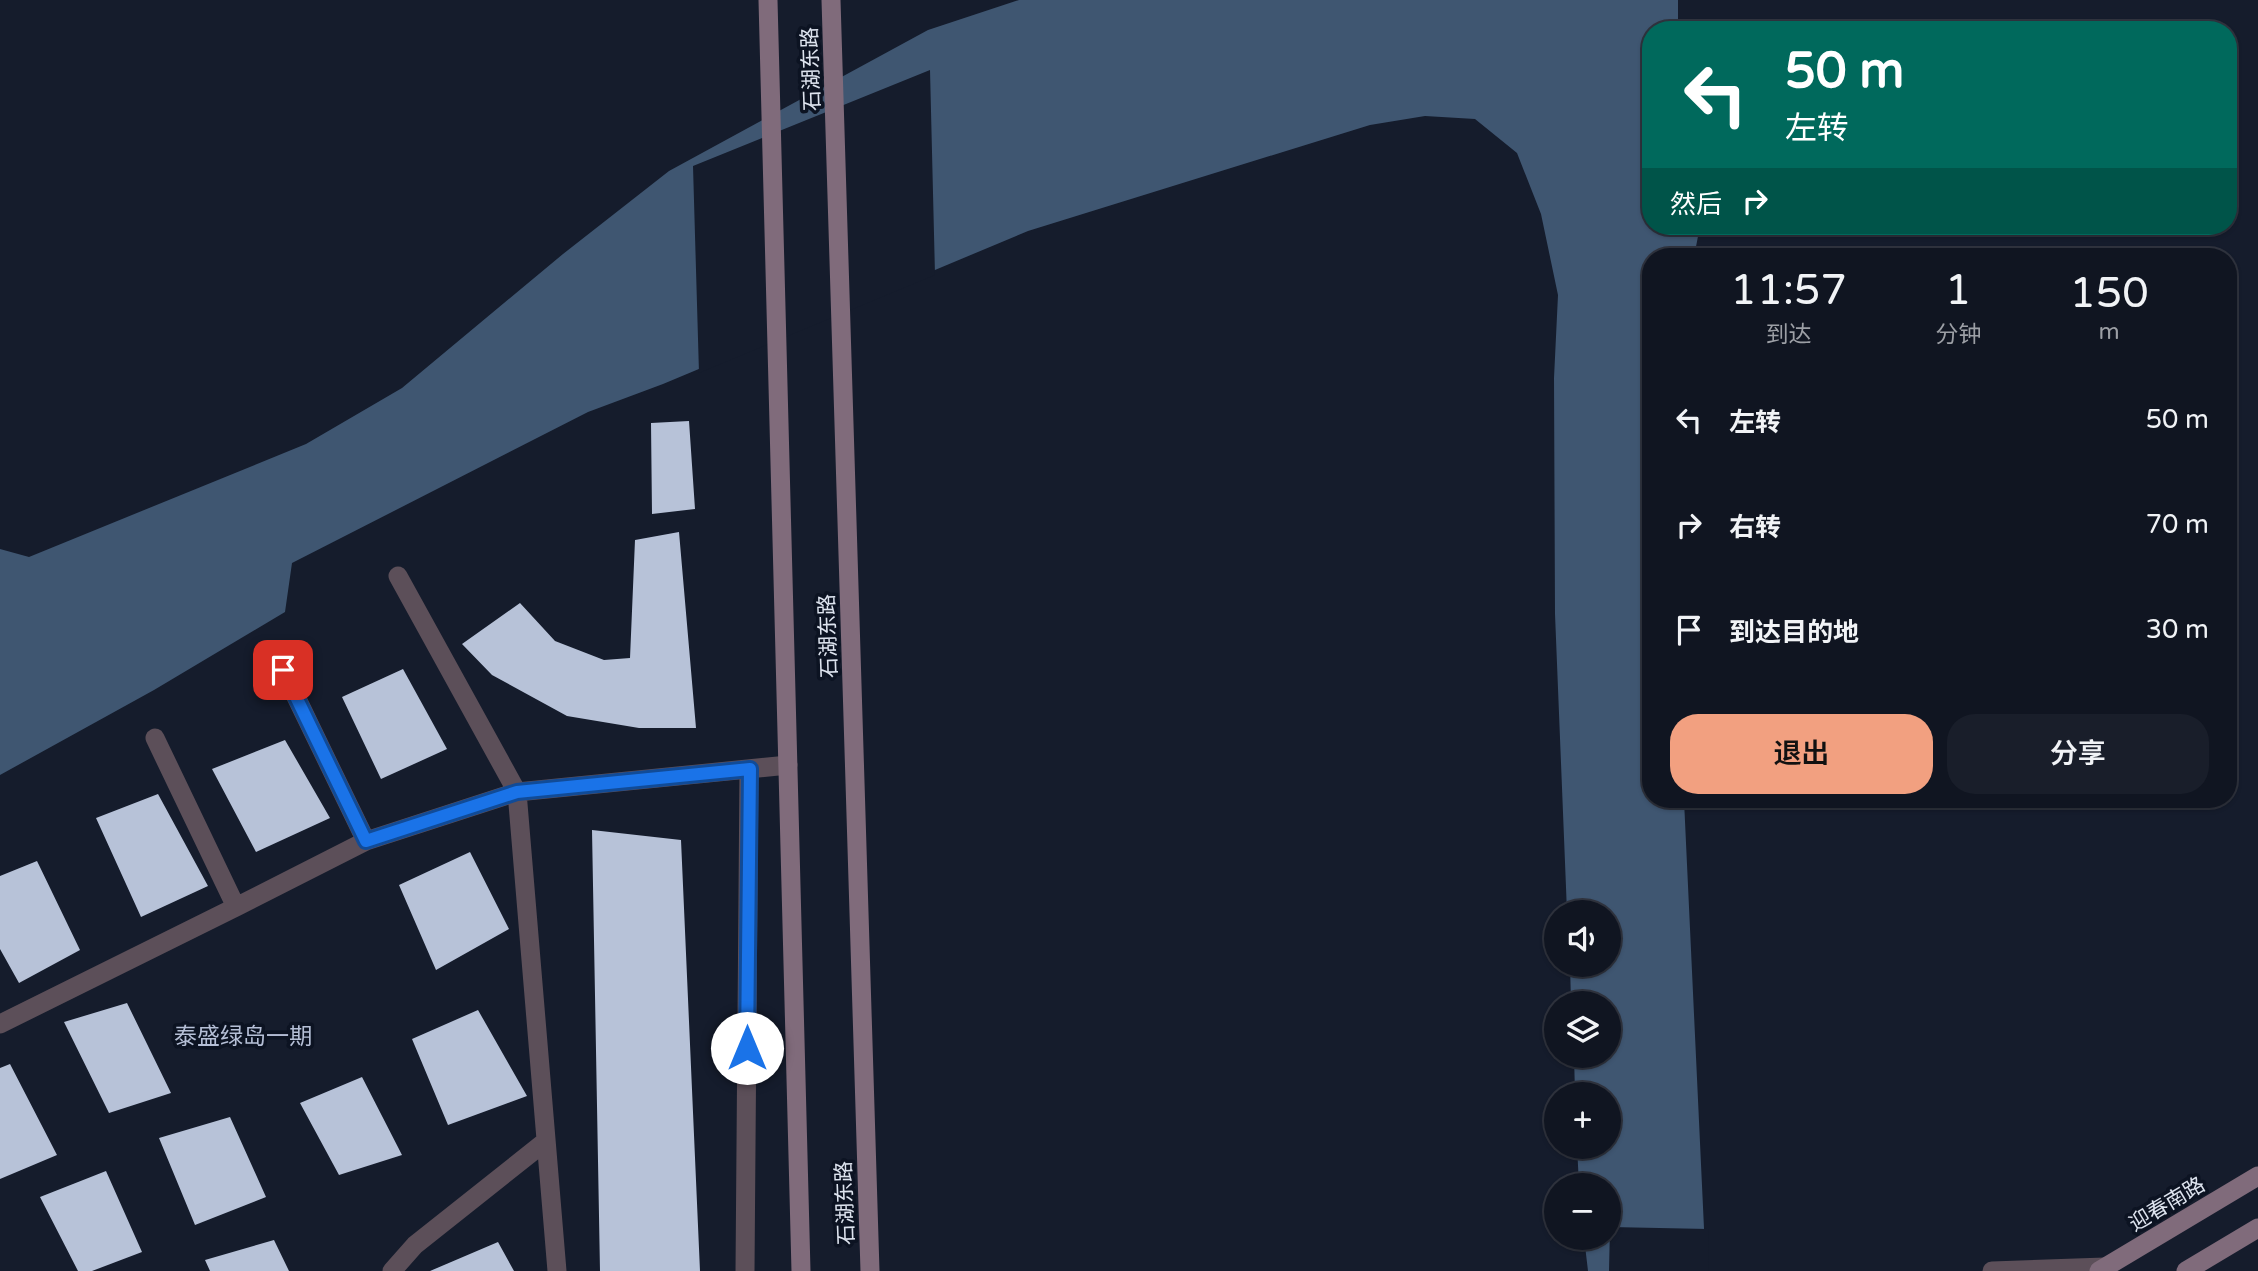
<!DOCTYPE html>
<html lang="zh">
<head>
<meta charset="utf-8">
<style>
	:root { --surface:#101521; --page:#191e2a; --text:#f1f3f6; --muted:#9c9fa5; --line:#30343f; --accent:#f2a080 }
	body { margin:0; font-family:"Varela Round","Noto Sans SC",sans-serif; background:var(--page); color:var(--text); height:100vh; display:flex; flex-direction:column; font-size:26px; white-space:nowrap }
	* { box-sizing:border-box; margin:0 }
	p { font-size:23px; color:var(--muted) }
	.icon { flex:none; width:38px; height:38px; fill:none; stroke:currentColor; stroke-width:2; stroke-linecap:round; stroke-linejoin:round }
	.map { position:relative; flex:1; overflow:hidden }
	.drawer { position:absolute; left:1642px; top:248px; width:595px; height:560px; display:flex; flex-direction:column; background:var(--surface); border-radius:28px; box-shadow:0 2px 5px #0004,0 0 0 2px var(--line) }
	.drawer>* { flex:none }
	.hud { position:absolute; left:1642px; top:21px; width:595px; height:214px; border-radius:28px; box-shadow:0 2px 5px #0004,0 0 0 2px var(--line); background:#00695c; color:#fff; overflow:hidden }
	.tools { position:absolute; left:1544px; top:900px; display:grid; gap:14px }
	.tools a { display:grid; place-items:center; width:77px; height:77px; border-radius:50%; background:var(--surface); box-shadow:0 2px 5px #0004,0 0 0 2px var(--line); font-size:35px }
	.pin { position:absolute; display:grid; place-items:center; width:60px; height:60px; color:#fff; margin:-30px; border-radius:14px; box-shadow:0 4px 10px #0006 }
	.me { position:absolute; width:77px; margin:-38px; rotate:0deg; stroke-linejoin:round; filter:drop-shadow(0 0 5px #0008) }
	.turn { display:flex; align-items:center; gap:24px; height:147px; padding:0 28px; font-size:32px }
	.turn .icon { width:91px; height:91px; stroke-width:2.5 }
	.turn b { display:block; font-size:49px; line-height:60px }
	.then { display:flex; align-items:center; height:66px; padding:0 28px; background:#0003; gap:14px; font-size:26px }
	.eta { display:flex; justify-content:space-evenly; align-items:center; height:119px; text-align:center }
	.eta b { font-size:42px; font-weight:600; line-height:49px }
	.primary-button { display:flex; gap:14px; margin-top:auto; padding:14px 28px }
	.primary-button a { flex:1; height:80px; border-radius:28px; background:var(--accent); color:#111; font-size:28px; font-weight:600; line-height:80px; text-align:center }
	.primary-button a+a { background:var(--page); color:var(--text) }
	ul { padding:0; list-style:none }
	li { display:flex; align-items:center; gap:21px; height:105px; padding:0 28px }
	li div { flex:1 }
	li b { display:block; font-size:26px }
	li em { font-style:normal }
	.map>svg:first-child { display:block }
	.water { fill:#3f5671 }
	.pier { fill:#151c2c }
	.building { fill:#b7c2d8 }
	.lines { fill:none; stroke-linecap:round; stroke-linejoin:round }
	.minor { stroke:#5c4f59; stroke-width:19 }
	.tertiary { stroke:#5c4f59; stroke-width:19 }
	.secondary { stroke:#806b7b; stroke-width:19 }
	.route-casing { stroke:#114b97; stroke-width:18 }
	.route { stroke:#1a73e8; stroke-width:12 }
	.labels { text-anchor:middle; stroke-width:7; stroke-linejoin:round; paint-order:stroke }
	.street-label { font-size:21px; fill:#dee4ef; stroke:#0c1322 }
	.neighbourhood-label { font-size:23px; fill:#b5bfd6; stroke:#0c1322 }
</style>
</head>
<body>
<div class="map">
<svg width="2258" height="1271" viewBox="0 0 2258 1271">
	<rect width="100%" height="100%" fill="#151c2c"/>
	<!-- water -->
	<path class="water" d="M1019,0H1678V30H1650V226H1700L1694,257H1650V800H1684L1706,1271H1588L1584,1237H1608V1185H1579L1577,1146H1608V1094H1575L1574,1055H1608V1003H1571L1570,964H1608V912H1567L1555,614L1554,378L1558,295L1541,214L1517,153L1475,119L1425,116L1370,125L1028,231L663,384L588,412L292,563L285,612L154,690L0,775V549L29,557L306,444L402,388L563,254L669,171L928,30Z"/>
	<!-- pier -->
	<path class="pier" d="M930,70L935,275L699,373L693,166Z
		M1610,1227L1708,1229L1709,1271H1609Z"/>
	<!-- building -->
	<path class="building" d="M689,421L695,509L652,514L651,423Z
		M679,532L696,728H639L567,716L492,675L462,644L520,603L555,641L604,660L630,658L635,540Z
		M403,669L447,749L381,779L342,697Z
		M285,740L330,818L256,852L212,769Z
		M158,794L208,886L141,917L96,818Z
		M592,830L681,840L700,1271H600Z
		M470,852L509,929L436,970L399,885Z
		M37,861L80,950L19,983L0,949V876Z
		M127,1003L171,1093L109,1113L64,1022Z
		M478,1010L527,1096L448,1125L412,1039Z
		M10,1064L57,1155L0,1179V1068Z
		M362,1077L402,1155L339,1175L300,1103Z
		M230,1117L266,1197L195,1225L159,1138Z
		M106,1171L142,1252L92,1271H78L40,1197Z
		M274,1240L289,1271H210L205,1260Z
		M498,1242L514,1271H430Z"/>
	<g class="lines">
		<!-- minor -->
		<path class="minor" d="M398,576L517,792L788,765
			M283,670L366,841L517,792L557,1271
			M155,738L236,907L366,841
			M0,1024L236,907
			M392,1271L415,1245L546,1141
			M745,1271L749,769"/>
		<!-- tertiary -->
		<path class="tertiary" d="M1992,1271L2105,1267"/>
		<!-- secondary -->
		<path class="secondary" d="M768,0L801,1271
			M831,0L870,1271
			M2099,1271L2258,1176
			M2186,1271L2258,1228"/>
	</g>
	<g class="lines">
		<defs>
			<path id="route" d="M283,670L366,841L517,792L750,769L747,1048"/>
		</defs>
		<!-- route casing -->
		<use href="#route" class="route-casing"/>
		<!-- route -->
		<use href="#route" class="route"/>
	</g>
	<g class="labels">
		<!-- street labels -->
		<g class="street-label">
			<text transform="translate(811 69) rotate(-92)" y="7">石湖东路</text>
			<text transform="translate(828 636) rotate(-92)" y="7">石湖东路</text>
			<text transform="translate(845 1203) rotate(-92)" y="7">石湖东路</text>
			<text transform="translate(2167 1204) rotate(-31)" y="7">迎春南路</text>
		</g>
		<!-- neighbourhood labels -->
		<g class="neighbourhood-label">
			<text x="243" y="1044">泰盛绿岛一期</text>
		</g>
	</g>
</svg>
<div class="tools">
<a><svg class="icon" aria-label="sound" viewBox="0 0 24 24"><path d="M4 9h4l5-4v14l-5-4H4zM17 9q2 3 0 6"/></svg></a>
<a><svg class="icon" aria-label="layers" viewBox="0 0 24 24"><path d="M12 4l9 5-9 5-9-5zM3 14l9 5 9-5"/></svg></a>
<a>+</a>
<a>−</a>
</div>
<div class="pin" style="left:283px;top:670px;background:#d93025"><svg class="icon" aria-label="arrive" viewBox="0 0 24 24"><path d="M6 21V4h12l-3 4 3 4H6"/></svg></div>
<svg class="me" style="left:747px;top:1048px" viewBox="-20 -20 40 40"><circle r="19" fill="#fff"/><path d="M0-13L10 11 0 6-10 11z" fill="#1a73e8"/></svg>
<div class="hud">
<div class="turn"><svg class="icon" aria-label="left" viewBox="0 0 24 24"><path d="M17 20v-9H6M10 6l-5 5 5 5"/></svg><div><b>50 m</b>左转</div></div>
<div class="then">然后<svg class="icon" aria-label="right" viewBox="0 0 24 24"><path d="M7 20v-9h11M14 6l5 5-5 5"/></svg></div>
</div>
<section class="drawer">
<div class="eta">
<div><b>11:57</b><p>到达</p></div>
<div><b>1</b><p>分钟</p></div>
<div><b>150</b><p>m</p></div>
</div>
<ul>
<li><svg class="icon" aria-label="left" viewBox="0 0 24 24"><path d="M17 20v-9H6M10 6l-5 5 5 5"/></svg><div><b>左转</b></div><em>50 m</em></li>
<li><svg class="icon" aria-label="right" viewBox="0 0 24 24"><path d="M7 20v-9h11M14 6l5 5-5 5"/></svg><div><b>右转</b></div><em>70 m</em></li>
<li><svg class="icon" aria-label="arrive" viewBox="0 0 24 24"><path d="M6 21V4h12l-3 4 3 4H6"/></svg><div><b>到达目的地</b></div><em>30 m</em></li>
</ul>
<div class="primary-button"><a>退出</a><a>分享</a></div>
</section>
</div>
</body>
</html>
